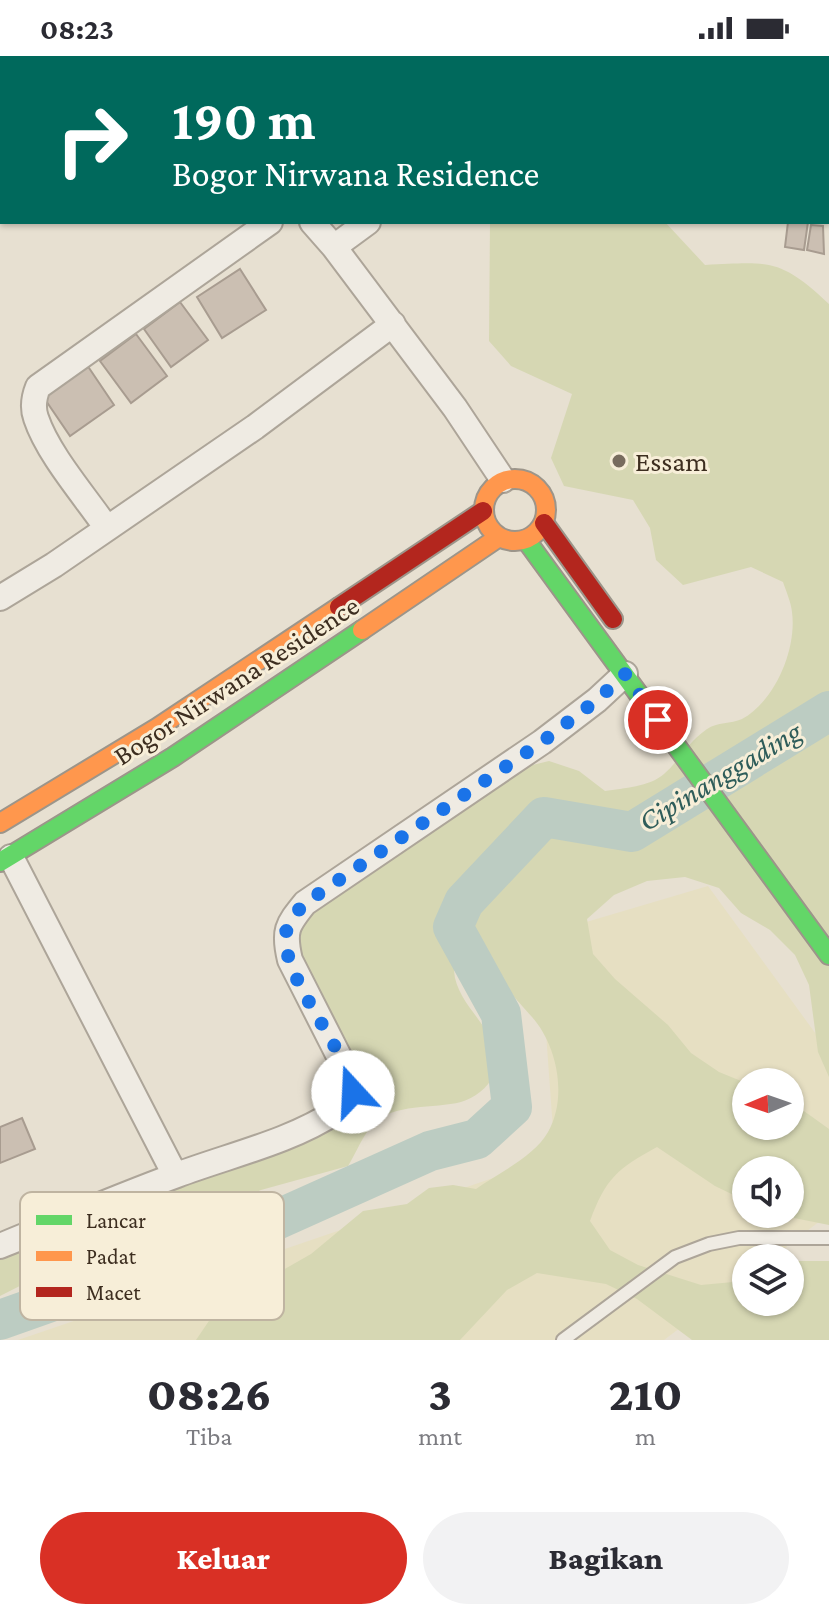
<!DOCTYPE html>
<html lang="id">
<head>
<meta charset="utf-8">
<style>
	:root { --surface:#fff; --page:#f2f2f3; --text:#2b2b33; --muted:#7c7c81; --accent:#d93025 }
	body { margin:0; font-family:"Crimson Pro",serif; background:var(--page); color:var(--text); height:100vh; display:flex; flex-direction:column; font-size:30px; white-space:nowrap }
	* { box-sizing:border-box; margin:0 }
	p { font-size:26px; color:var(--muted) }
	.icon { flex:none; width:44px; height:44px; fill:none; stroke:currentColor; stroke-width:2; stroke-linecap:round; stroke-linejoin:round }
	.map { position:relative; height:1284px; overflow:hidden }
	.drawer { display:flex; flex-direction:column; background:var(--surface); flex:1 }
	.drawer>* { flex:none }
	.top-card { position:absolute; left:0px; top:0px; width:830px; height:168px; box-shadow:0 2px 6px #0004; background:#00695c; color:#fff; overflow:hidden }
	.needle { width:52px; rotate:268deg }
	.tools { position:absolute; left:732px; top:1012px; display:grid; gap:16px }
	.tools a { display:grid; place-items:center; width:72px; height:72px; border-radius:50%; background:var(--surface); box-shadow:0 2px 6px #0004; font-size:40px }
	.pin { position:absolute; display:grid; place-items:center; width:68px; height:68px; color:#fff; margin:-34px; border:4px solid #fff; border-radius:50%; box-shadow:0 2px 8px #0007 }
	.me { position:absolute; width:88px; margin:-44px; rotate:340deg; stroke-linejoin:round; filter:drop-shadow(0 0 6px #0008) }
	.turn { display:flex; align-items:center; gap:28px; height:168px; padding:0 40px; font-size:36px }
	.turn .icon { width:104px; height:104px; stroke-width:2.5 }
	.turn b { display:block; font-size:56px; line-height:68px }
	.eta { display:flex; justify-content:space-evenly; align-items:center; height:136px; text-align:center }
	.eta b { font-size:48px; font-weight:800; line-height:56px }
	.button { display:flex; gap:16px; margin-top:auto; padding:16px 40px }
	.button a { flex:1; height:92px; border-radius:48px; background:var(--accent); color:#fff; font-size:32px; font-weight:800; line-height:92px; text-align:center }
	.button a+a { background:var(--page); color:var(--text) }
	.status { display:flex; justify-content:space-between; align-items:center; height:56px; padding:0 40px; background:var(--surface); direction:ltr }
	.status svg { height:22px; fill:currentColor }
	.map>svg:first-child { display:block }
	.farmland { fill:#e6dfc2; fill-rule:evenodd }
	.green { fill:#d6d7b3 }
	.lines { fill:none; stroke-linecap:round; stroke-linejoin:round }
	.river { stroke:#bcccc2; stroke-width:40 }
	.building { fill:#cbbfb2; stroke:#a89c90; stroke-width:2 }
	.lane-casing { stroke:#ada599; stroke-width:16 }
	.street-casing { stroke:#ada599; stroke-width:28 }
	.fast-casing { stroke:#9c958a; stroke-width:22 }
	.slow-casing { stroke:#9c958a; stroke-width:22 }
	.jam-casing { stroke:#9c958a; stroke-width:22 }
	.lane { stroke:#efebe3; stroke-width:12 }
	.street { stroke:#efebe3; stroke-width:24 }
	.fast { stroke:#63d668; stroke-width:18 }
	.slow { stroke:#ff974d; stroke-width:18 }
	.jam { stroke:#b3261e; stroke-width:18 }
	.route { stroke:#1a73e8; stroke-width:14; stroke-dasharray:0 25.2 }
	.poi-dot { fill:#786c5e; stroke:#f7eed8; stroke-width:3 }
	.labels { text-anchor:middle; stroke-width:6; stroke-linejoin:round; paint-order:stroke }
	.poi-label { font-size:28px; fill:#3d2e20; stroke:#f7eed8; text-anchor:start }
	.street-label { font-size:28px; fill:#3d2e20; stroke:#f7eed8 }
	.water-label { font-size:30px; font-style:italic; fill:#2f5d5a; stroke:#f7eed8 }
	.key { fill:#f7eed8; stroke:#bfb4a1; stroke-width:2 }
	.key-label { font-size:22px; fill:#3d2e20 }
</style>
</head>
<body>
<div class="status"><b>08:23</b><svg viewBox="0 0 49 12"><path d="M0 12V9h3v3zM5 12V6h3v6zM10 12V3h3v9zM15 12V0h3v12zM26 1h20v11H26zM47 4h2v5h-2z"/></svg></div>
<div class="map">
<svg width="829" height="1284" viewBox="0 0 829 1284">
	<rect width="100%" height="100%" fill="#e7e0d1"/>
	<!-- farmland -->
	<path class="farmland" d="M708,830L829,996V1158L772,1202H746V1222L664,1284H18L555,1101L539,880ZM746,1026H790V1070H746ZM746,1114H790V1158H746Z"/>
	<!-- green -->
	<path class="green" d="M490,166H665L705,209C770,206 780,202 829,248V1021L818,996L809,929L795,899L770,874L741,857L719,832L685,821L647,825L614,839L587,863L593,898L615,923L668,969L691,997L719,1016L746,1027V1070H790V1045L829,1073V1169L774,1158H790V1114H746V1145L715,1130L657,1091C617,1113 606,1122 590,1165L610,1194L638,1209L701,1229L733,1226L746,1220V1246H790V1205H829V1284H692L637,1243L606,1228L537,1217L507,1234L460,1284H196L215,1256L234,1242L311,1198L363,1155L407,1148L429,1132L453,1129L476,1133C498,1117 534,1101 548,1076C568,1041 557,989 532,961C508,933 493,922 481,886L458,890C457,898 454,907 454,915C457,955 508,976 493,1020C488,1032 474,1042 461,1046C434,1053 393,1047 373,1068C363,1079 356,1097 348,1110L261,1134L191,1165L168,1170L143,1166L119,1174L77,1201L0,1240V1190L285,1084L360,1023L356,1002L319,946L294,891L305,861L448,766L512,714L549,705L579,715L605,735C624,732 649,731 664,718C680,704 688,686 707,673C717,666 731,668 742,663C775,645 797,593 792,556C791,546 786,535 783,526L751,511L683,529L656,504L650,472L633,444L564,430L551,402L572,338L511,310L489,285Z"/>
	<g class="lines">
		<!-- river -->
		<path class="river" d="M0,1264L254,1174L430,1095L477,1083L512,1051L501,958L453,871L464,846L544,761L632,776L829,655"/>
	</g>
	<!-- building -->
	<path class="building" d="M788,166H808L804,194L785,191Z
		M811,169L823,170L824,198L807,194Z
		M240,213L266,254L222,282L197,241Z
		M180,246L208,284L171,311L144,273Z
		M136,278L167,320L131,347L100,305Z
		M85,306L114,349L70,380L40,336Z
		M22,1062L35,1093L0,1107V1071Z"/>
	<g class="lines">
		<defs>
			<path id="lane" d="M473,0L474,2
				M563,1284L675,1201L709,1188L739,1182H829"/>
			<path id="street" d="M108,0V2
				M258,0V2
				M705,0L717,2
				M341,2L344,0
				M598,2L601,0
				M828,30H829
				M312,166L334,191L455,352L503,424
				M334,191L368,166
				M106,471C84,439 48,398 36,362C32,351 34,341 38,331L270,166
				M0,542L54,509L255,371L393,268
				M11,801L175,1119
				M0,1190C59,1166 117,1141 177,1119C230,1099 290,1086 337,1055C350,1047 354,1039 351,1024L290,904C283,875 287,869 305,847L542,686L597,644L625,618"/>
			<path id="fast" d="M526,484L829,899
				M0,806L173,701L362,574"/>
			<path id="slow" d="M484 454a31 31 0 1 1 62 0a31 31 0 1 1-62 0Z
				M362,574L499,481
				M0,767L157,672L339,551"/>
			<path id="jam" d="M544,467L613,563
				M339,551L483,455"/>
		</defs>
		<!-- lane casing -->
		<use href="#lane" class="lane-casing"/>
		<!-- street casing -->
		<use href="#street" class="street-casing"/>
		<!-- fast casing -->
		<use href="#fast" class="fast-casing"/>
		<!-- slow casing -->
		<use href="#slow" class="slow-casing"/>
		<!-- jam casing -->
		<use href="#jam" class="jam-casing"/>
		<!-- lane -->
		<use href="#lane" class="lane"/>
		<!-- street -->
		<use href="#street" class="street"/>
		<!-- fast -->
		<use href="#fast" class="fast"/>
		<!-- slow -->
		<use href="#slow" class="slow"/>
		<!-- jam -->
		<use href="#jam" class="jam"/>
	</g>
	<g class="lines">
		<!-- route -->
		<path class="route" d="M353,1036C345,987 275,916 287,872C289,863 299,854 305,847L542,686L597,644L625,618L658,664"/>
	</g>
	<!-- markers -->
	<circle class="poi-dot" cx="619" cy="405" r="8"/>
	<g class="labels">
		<!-- poi labels -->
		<g class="poi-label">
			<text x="635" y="415">Essam</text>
		</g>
		<!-- street labels -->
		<g class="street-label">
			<text transform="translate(236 624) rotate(-33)" y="10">Bogor Nirwana Residence</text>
		</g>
		<!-- water labels -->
		<g class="water-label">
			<text transform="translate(720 720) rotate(-31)" y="10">Cipinanggading</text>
		</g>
	</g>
	<!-- legend -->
	<rect x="20" y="1136" width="264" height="128" rx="12" class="key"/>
	<rect x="36" y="1159" width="36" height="10" fill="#63d668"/>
	<rect x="36" y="1195" width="36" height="10" fill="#ff974d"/>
	<rect x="36" y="1231" width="36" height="10" fill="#b3261e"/>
	<g class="key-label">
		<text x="86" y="1172">Lancar</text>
		<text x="86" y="1208">Padat</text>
		<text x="86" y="1244">Macet</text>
	</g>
</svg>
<div class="tools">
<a><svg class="needle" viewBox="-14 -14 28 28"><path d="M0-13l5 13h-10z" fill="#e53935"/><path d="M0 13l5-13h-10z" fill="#7c7c81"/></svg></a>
<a><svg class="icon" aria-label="sound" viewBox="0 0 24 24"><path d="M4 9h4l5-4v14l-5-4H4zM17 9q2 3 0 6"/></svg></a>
<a><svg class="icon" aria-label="layers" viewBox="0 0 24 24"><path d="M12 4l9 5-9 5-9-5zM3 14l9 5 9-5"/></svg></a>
</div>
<div class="pin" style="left:658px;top:664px;background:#d93025"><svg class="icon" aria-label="arrive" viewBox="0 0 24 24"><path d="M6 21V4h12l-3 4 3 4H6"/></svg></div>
<svg class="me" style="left:353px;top:1036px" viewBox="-20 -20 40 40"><circle r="19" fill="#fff"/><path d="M0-13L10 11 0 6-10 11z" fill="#1a73e8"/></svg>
<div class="top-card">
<div class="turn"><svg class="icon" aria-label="right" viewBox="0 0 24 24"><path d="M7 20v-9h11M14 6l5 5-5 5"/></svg><div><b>190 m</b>Bogor Nirwana Residence</div></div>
</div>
</div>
<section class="drawer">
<div class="eta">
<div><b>08:26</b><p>Tiba</p></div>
<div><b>3</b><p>mnt</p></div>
<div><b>210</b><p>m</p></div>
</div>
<div class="button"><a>Keluar</a><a>Bagikan</a></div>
</section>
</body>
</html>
